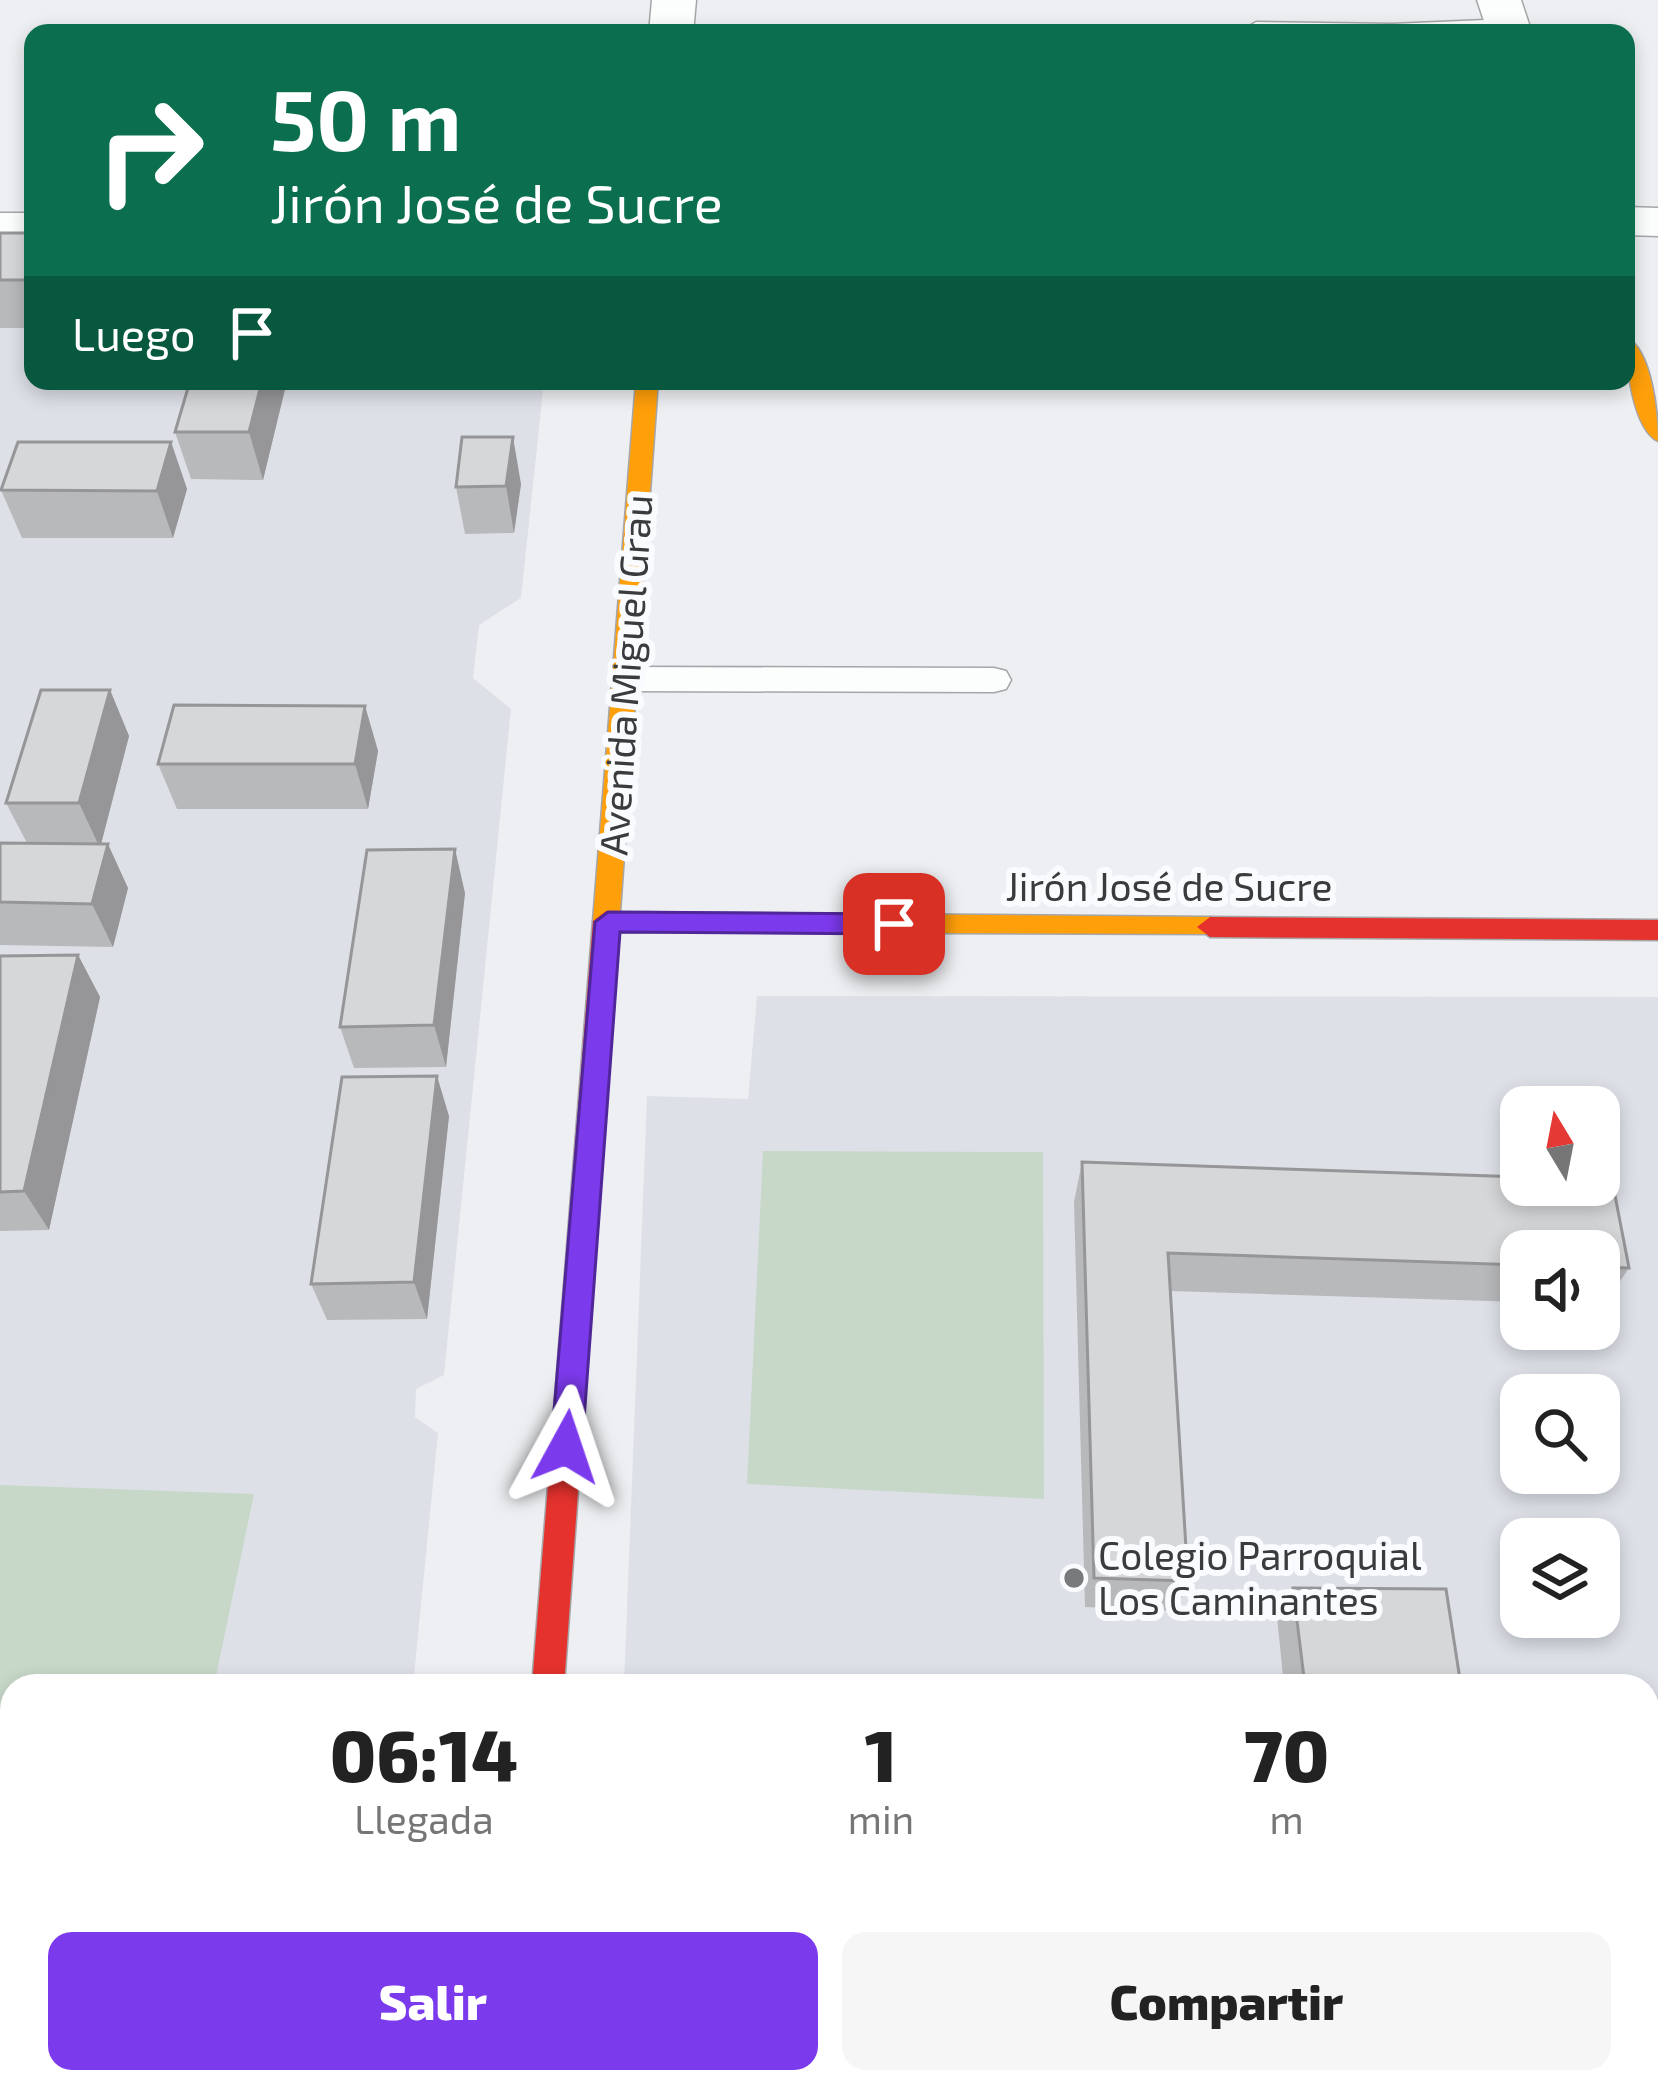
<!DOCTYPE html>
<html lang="es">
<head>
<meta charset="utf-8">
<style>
	:root { --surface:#fff; --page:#f6f6f6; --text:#222; --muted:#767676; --accent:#7c3aed }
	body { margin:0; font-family:"Exo 2",sans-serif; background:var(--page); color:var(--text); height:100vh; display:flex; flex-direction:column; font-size:45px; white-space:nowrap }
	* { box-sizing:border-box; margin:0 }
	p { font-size:39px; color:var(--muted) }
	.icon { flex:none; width:66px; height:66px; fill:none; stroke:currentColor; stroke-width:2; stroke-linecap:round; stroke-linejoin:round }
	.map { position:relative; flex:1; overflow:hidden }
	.sheet { position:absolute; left:0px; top:1674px; width:1659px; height:420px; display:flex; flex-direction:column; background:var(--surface); border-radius:36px 36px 0 0; box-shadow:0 6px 18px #0003 }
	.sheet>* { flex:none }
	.banner { position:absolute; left:24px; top:24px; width:1611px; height:366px; border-radius:24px; box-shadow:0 6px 18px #0003; background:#0b6e4f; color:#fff; overflow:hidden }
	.needle { width:78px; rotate:350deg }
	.tools { position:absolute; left:1500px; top:1086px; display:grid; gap:24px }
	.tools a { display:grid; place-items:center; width:120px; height:120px; border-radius:24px; background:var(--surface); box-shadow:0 6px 18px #0003; font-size:60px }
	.pin { position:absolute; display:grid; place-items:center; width:102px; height:102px; color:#fff; margin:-51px; border-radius:24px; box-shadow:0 6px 18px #0006 }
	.me { position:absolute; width:132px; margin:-66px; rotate:5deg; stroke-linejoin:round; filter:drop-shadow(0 0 9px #0008) }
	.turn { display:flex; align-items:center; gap:42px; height:252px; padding:0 48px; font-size:54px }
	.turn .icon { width:156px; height:156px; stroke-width:2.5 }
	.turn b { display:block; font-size:84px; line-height:102px }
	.then { display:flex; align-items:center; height:114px; padding:0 48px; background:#0003; gap:24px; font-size:45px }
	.eta { display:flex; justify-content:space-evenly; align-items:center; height:204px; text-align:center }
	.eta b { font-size:72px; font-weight:800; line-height:84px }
	.action { display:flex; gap:24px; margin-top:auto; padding:24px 48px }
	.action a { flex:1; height:138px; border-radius:24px; background:var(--accent); color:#fff; font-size:48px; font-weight:800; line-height:138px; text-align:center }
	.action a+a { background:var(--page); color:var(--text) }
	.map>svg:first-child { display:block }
	.built { fill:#dee0e8; fill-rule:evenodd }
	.green { fill:#c7d8c9 }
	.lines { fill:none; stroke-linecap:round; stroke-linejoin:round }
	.lane-casing { stroke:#a6a6a9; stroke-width:3 }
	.street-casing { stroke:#a6a6a9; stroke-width:3 }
	.slow-casing { stroke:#a6a6a9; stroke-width:3 }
	.jam-casing { stroke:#a6a6a9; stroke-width:3 }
	.lane { fill:#fcfdfd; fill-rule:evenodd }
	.street { fill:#fcfdfd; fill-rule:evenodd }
	.slow { fill:#ff9f0a; fill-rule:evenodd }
	.jam { fill:#e5322d; fill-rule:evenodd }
	.wall { fill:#b8b9bb }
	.shaded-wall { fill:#969698 }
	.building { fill:#d6d7d9; stroke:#969698; stroke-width:3 }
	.route { fill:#7c3aed; stroke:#51269a; stroke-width:3 }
	.poi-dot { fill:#797a7c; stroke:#fafbfe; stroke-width:4.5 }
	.labels { text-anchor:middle; stroke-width:12; stroke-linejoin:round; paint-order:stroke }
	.street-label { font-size:39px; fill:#3a3b3d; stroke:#fafbfe }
	.poi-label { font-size:39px; fill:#3a3b3d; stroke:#fafbfe; text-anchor:start }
</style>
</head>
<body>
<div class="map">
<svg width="1658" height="2094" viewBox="0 0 1658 2094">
	<rect width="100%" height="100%" fill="#edeff2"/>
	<!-- built -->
	<path class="built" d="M0,264H33V381H544L521,598L479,625L473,678L511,709L444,1375L416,1389L415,1417L438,1433L413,1686H12V2082H372L371,2094H0Z
		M757,996L1658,997V2094H607L608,2082H1647V1686H624L647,1096L748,1099ZM1521,1107H1599V1185H1521ZM1521,1251H1599V1329H1521ZM1521,1395H1599V1473H1521ZM1521,1539H1599V1617H1521Z"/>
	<!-- green -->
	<path class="green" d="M763,1151L1043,1152L1044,1499L747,1484Z
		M0,1485L254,1494L214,1686H12V1785L0,1784Z"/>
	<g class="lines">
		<defs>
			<path id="lane" d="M1508,19L1521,27L1517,32L1243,30L1256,22L1392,24Z
				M626,667L994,668L1006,671L1011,680L1006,689L994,692L626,691L614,688L609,679L614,670Z"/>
			<path id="street" d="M652,0H696L693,33H649Z
				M1477,0H1521L1532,33H1488Z
				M1626,207L1658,208V236L1626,235Z
				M0,213H33V241H0Z
				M472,2082H560V2094H472Z"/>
			<path id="slow" d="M1626,337C1652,350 1658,414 1658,441C1633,429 1626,364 1626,337Z
				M636,381H658L620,912L1210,917L1223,927L1219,934L608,932L597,928L593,921Z"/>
			<path id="jam" d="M606,911L619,921L564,1686H532L593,921Z
				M1210,917L1658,920V940L1210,937L1197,927Z"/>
		</defs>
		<!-- lane casing -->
		<use href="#lane" class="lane-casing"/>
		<!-- street casing -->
		<use href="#street" class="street-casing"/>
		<!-- slow casing -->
		<use href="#slow" class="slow-casing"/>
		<!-- jam casing -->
		<use href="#jam" class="jam-casing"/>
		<!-- lane -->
		<use href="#lane" class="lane"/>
		<!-- street -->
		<use href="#street" class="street"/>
		<!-- slow -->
		<use href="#slow" class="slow"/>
		<!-- jam -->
		<use href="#jam" class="jam"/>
	</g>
	<!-- wall -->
	<path class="wall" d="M0,233H33V328H0Z
		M190,381H285L286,385L263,480L191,479L175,432Z
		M171,442L187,489L173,538H22L1,490Z
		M521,484L514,533L465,534L456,487Z
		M110,690L129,736L101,844L128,888L113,947L0,945V843H27L6,803Z
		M365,706L378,751L368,809H177L158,764Z
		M465,893L446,1067L354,1068L340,1027Z
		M78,955L100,997L49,1230L0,1231V956Z
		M449,1116L427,1319L327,1320L311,1284Z
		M1082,1162L1521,1177V1185H1599V1179L1612,1180L1629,1268L1604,1305H1599V1251H1521V1302L1170,1291L1188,1581L1176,1611L1085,1607L1074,1202Z
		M1293,1588L1461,1686H1284L1277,1617Z"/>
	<!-- shaded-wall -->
	<path class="shaded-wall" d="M262,381H285L286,385L263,480L249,432Z
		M513,437L521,484L514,533L506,486Z
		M171,442L187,489L173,538L157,491Z
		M110,690L129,736L100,848L79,803Z
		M365,706L378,751L368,809L355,764Z
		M108,844L128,888L113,947L92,904Z
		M455,849L465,893L446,1067L434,1025Z
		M78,955L100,997L49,1230L24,1191Z
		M437,1076L449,1116L427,1319L414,1282Z"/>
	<!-- building -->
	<path class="building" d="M0,233H33V280H0Z
		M190,381H262L249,432H175Z
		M462,437H513L506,486L456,487Z
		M18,442H171L157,491L1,490Z
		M41,690H110L79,803H6Z
		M174,705L365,706L355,764H158Z
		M0,843L108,844L92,904L0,902Z
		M455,849L434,1025L340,1027L367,850Z
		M78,955L24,1191L0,1192V956Z
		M437,1076L414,1282L311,1284L342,1077Z
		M1082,1162L1521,1177V1185H1599V1179L1612,1180L1629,1268L1599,1267V1251H1521V1265L1168,1253L1188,1581L1094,1578Z
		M1293,1588L1446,1589L1461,1686H1305Z"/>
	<!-- route -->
	<path class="route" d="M608,912L894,914L907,924L894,934L620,932L582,1447L577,1457L566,1462L555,1457L551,1447L595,922Z"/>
	<!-- markers -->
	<circle class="poi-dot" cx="1074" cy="1578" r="12"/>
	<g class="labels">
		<!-- street labels -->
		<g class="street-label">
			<text transform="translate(626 675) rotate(-86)" y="14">Avenida Miguel Grau</text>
			<text x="1169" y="901">Jirón José de Sucre</text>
		</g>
		<!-- poi labels -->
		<g class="poi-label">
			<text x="1098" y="1570">Colegio Parroquial<tspan x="1098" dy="45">Los Caminantes</tspan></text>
		</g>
	</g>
</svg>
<div class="tools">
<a><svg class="needle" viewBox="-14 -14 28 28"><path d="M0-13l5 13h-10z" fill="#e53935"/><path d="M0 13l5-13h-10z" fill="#767676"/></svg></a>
<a><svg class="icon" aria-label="sound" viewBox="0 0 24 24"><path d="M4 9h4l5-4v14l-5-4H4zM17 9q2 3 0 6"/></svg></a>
<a><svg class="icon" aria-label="search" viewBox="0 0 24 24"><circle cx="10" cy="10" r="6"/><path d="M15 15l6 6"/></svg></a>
<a><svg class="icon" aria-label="layers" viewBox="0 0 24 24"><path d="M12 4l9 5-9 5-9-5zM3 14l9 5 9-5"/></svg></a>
</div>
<div class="pin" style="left:894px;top:924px;background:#d93025"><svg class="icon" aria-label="arrive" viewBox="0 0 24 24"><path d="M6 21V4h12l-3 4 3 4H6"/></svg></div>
<svg class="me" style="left:566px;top:1447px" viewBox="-20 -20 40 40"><path d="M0-17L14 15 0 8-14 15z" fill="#7c3aed" stroke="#fff" stroke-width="4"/></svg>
<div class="banner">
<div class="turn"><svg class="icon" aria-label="right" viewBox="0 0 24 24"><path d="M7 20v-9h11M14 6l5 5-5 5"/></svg><div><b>50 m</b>Jirón José de Sucre</div></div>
<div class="then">Luego<svg class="icon" aria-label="arrive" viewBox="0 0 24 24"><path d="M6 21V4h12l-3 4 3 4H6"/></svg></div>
</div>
<section class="sheet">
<div class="eta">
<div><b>06:14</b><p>Llegada</p></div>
<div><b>1</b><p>min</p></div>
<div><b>70</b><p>m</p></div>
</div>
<div class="action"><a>Salir</a><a>Compartir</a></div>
</section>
</div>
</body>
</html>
